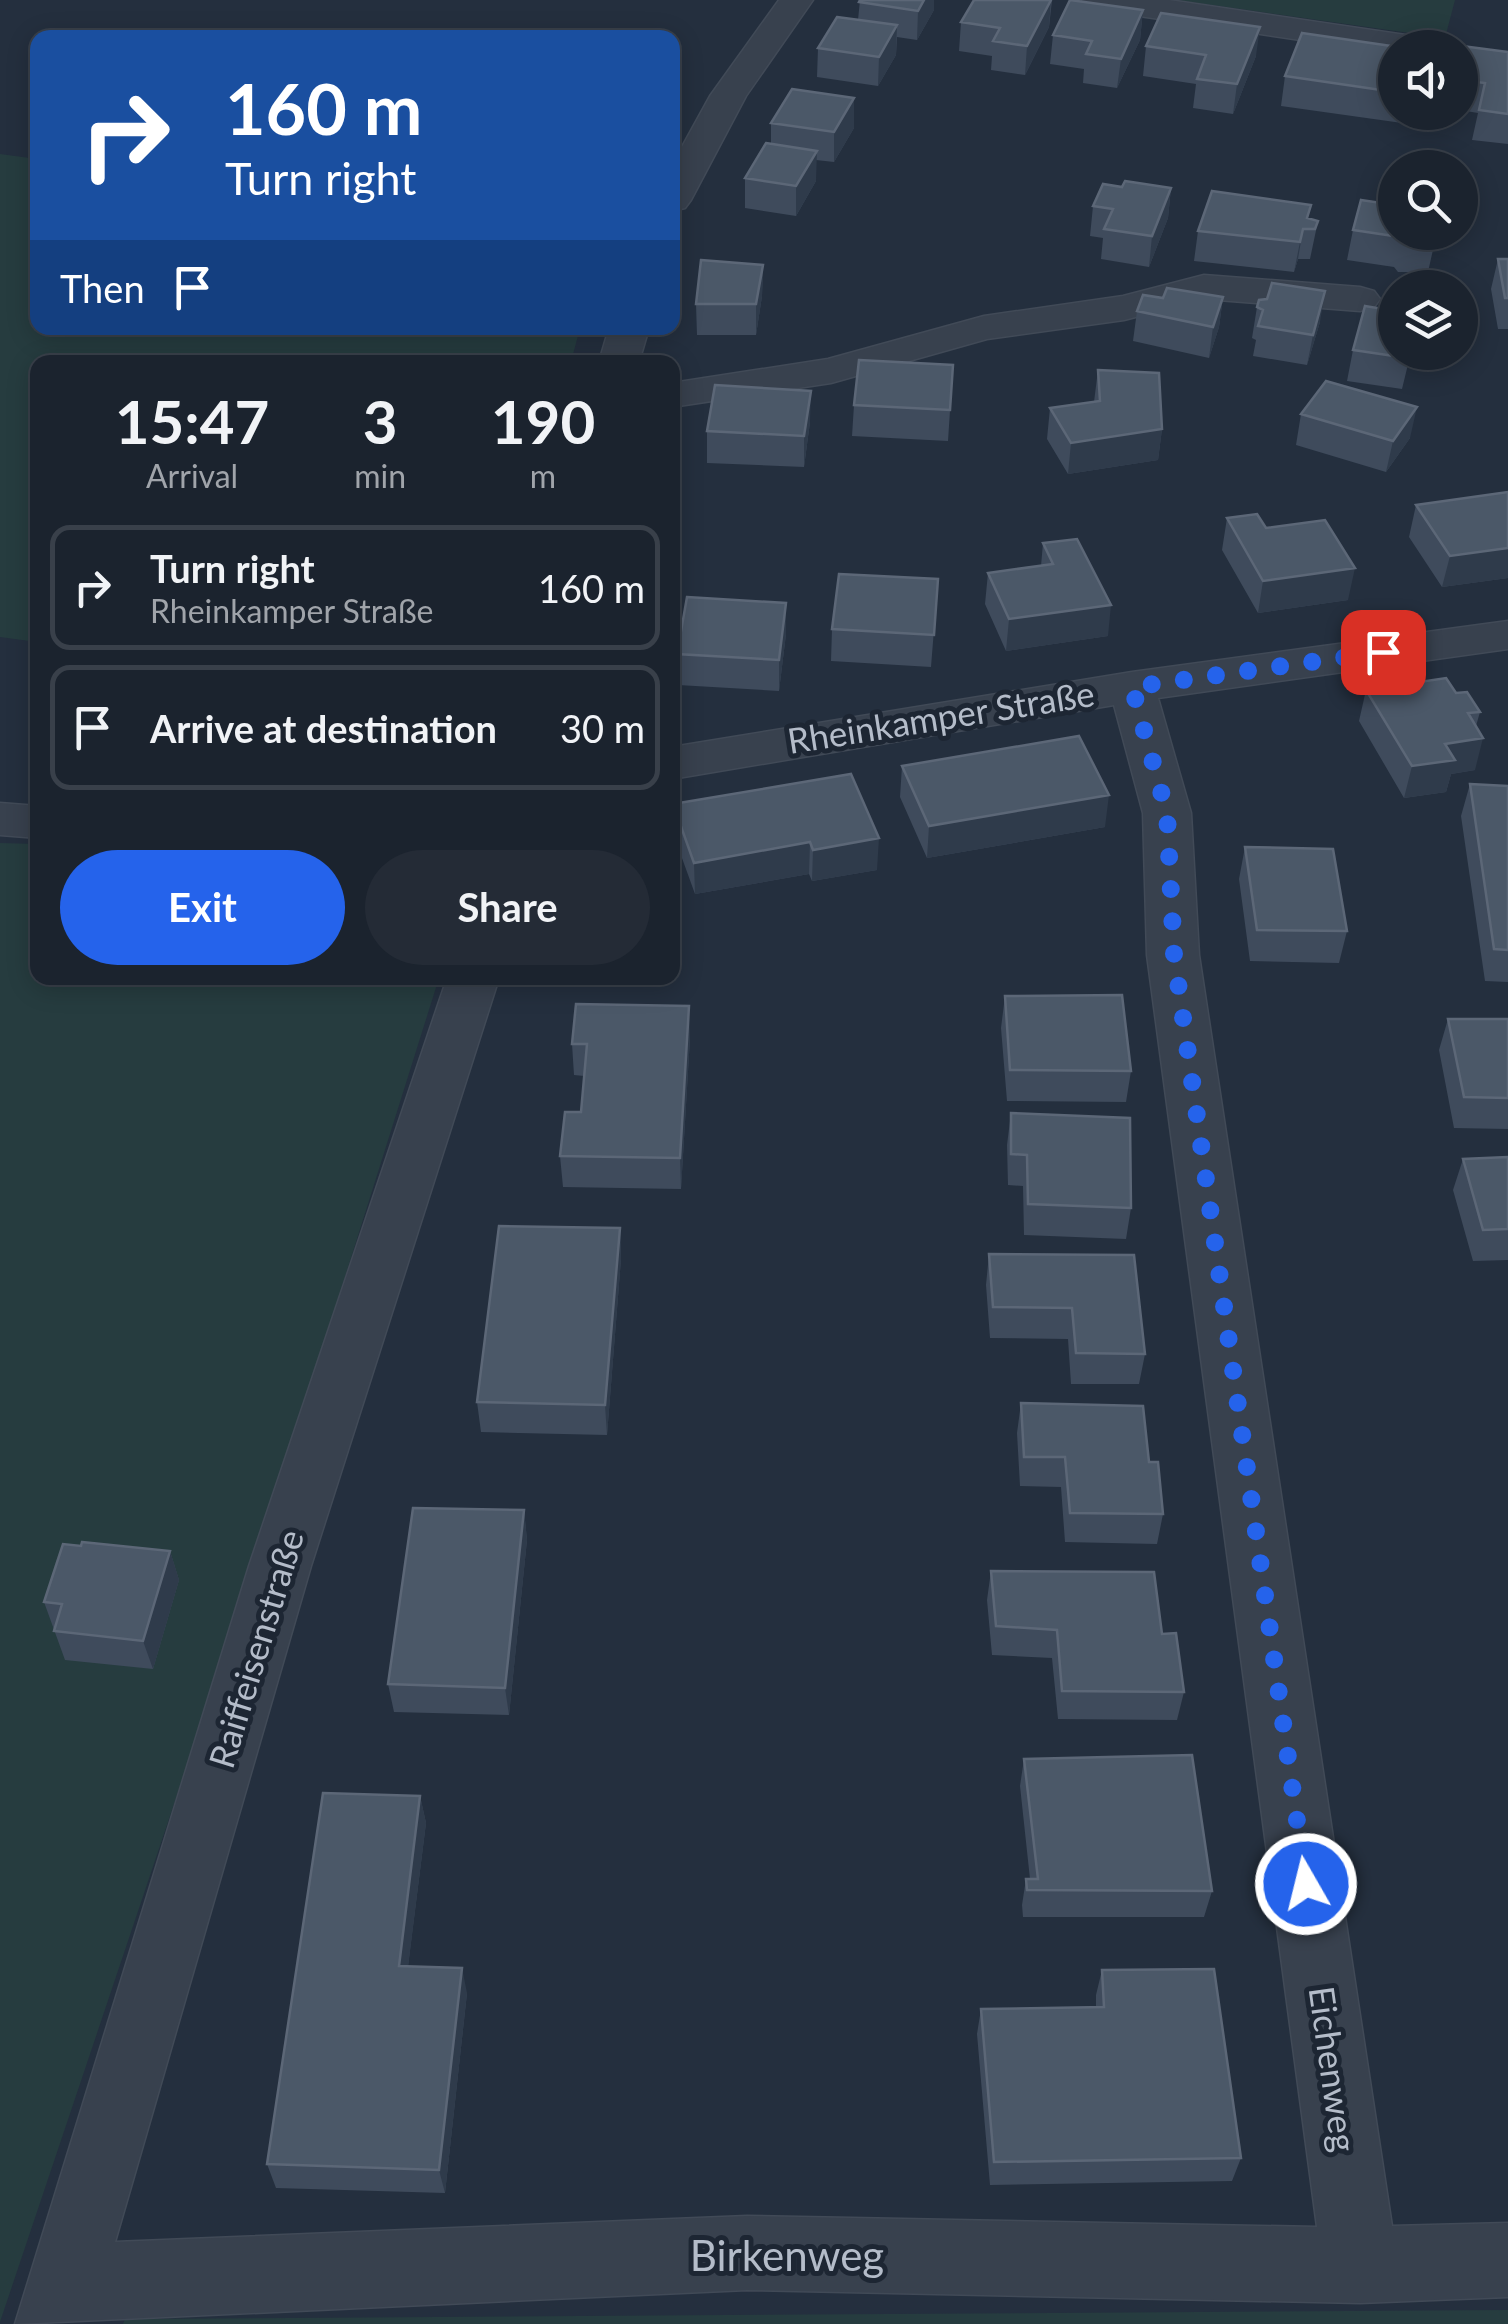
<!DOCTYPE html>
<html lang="en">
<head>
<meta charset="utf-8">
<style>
	:root { --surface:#1b232e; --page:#242b36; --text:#f1f3f6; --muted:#a0a4aa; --line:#39404a; --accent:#2563eb }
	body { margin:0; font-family:Lato,sans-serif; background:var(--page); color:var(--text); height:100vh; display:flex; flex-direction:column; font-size:38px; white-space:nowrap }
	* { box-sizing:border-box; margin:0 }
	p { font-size:32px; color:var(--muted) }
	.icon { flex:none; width:55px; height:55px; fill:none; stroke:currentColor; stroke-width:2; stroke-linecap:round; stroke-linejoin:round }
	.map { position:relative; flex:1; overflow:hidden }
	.sheet { position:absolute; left:30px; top:355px; width:650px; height:630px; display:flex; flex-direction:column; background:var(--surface); border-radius:20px; box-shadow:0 5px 25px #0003,0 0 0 2px var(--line) }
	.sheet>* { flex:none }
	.guide { position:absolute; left:30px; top:30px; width:650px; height:305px; border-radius:20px; box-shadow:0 5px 25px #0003,0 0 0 2px var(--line); background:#1a4fa0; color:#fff; overflow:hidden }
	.tools { position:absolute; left:1378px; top:30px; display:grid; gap:20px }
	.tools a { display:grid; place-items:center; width:100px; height:100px; border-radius:50%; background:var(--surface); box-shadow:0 5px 25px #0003,0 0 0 2px var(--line); font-size:50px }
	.pin { position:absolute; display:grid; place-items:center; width:85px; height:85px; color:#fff; margin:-42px; border-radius:20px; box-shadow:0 5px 15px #0006 }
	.me { position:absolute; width:110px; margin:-55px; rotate:352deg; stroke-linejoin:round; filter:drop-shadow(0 0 8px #0008) }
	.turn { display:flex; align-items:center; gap:35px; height:210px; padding:0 30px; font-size:45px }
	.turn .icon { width:130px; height:130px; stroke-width:2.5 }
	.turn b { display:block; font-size:70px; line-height:85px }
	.then { display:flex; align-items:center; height:95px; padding:0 30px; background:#0003; gap:20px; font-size:38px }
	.eta { display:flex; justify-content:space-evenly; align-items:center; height:170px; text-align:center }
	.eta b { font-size:60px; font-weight:700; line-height:70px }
	.button { display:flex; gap:20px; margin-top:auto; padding:20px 30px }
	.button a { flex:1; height:115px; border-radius:60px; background:var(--accent); color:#fff; font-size:40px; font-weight:700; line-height:115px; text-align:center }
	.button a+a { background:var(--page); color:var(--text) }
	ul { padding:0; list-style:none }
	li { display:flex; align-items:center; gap:30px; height:125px; margin:0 20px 15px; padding:0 10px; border:5px solid var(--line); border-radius:20px }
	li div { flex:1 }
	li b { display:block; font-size:38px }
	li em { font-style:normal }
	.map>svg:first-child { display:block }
	.green { fill:#263c3f }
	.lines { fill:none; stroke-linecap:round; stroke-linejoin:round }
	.minor-casing { stroke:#414a57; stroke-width:3 }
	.minor { fill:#38414e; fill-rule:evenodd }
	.wall { fill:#3f4b5c }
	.shaded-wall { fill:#2f3b4b }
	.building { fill:#4b5868; stroke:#5c6777; stroke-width:2.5 }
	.route { stroke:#2563eb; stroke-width:18; stroke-dasharray:0 32.4 }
	.labels { text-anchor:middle; stroke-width:10; stroke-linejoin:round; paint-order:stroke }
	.street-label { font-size:35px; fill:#b4bcc9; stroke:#1d2633 }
	.near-street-label { font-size:42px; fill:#b4bcc9; stroke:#1d2633 }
</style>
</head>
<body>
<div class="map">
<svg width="1508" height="2324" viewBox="0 0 1508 2324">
	<rect width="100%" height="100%" fill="#242f3e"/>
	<!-- green -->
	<path class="green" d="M1177,0H1455L1445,38Z
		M0,154L37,159L38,328H580L571,362H38L37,642L0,637Z
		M0,843L37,844L38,978H439L257,1557L0,2322Z
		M1508,2310V2324H123L125,2319Z"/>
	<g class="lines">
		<defs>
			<path id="minor" d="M779,0H813L746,96L691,200L685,208L672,211V165L710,96Z
				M1082,0H1169L1426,38L1438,41L1443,48H1395V54L1099,10L1087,7Z
				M1204,275L1360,287L1374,291L1380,299L1374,307L1360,311L1205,299L1124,320L987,339L831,383L672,407V383L828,359L984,316L1123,296Z
				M609,328H649L639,362H599Z
				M1508,621V649L1158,698L1191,813L1199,955L1392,2226L1508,2223V2297L1360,2303L747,2290L15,2324L249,1566L447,978H499L311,1566L115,2242L747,2216L1317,2227L1147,955L1143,813L1114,705L672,779V747L1132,672Z
				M0,803L38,806V838L0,835Z"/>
		</defs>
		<!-- minor casing -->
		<use href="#minor" class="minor-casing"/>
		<!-- minor -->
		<use href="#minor" class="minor"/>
	</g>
	<!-- wall -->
	<path class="wall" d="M860,0H934V10L917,40L897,37L896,55L878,86L817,77L818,48L858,20Z
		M1052,0L1049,27L1025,75L991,70L992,56L959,51L961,22Z
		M1143,10L1140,40L1117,88L1083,83L1084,69L1050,64L1053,35Z
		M1146,46L1256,56L1233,114L1193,108L1196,84L1143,76Z
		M1395,48V112H1405L1402,123L1281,106L1285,76Z
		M1460,52H1508V144L1472,140L1478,113L1460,110Z
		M771,123L854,128L834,162L816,160V181L796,216L745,208V178L771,143Z
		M1122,187L1171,188L1168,218L1149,267L1101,259L1103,238L1090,236L1093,206Z
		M1318,221L1310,259H1298L1294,272L1194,261L1198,231Z
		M1353,230L1437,232L1428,272H1398L1394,267L1347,260Z
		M1498,259H1508V329H1498L1491,289Z
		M763,265L762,296L756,335H697L696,304Z
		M1223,297L1219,327L1209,358L1133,341L1137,311L1163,298Z
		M1257,307L1320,322L1307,365L1253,356L1256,340L1252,338Z
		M1353,350L1411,352L1402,389L1347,381Z
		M953,365L948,441L852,436L854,405Z
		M1098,370L1162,429L1158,460L1068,474L1047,439L1050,408L1094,402Z
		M1301,414L1410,438L1386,472L1296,445Z
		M810,422L804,467L707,463V431Z
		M1508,492V578L1442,587L1409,537L1416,505Z
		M1227,518L1266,528L1348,600L1258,613L1222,550Z
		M1043,543L1108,636L1006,651L985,604L988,573L1041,566Z
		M938,579L931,667L831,661L832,629Z
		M786,603V634L779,691L678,685L677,654Z
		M1366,690L1456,693L1480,712L1476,726L1475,770L1451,774L1446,792L1404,798L1359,721Z
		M902,766L1105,827L927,858L900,797Z
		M851,774L877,870L812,881L809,874L695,894L674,836L673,804Z
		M1470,784L1508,786V982L1485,981L1461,816Z
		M1245,847L1347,931L1339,963L1250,961L1239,879Z
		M1005,996L1131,1071L1126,1102L1007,1101L1001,1028Z
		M1448,1019H1508V1129L1454,1128L1439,1050Z
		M690,1038L681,1189L563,1187L560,1156L581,1112L584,1076L574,1075L572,1044Z
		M1011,1113L1131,1208L1126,1239L1024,1235L1023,1186L1008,1185L1007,1145Z
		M1508,1157V1260L1473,1261L1453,1190L1463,1159Z
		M620,1228L621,1259L607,1435L481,1432L477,1402Z
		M989,1254L1145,1354L1139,1384H1071L1068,1339L990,1338L986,1285Z
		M1021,1403L1149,1462L1163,1514L1157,1544L1065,1542L1061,1487L1020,1486L1017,1433Z
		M524,1510L527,1540L509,1715L394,1712L388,1684Z
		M81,1546L170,1551L179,1580L153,1669L65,1660L44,1602Z
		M991,1571L1162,1634L1184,1692L1177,1720L1058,1719L1052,1658L992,1655L987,1600Z
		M1024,1759L1212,1891L1204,1917H1023L1022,1905L1026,1879H1030L1020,1786Z
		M420,1796L426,1823L408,1966L467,1993L445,2193L276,2188L267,2164Z
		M1102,1970L1241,2158L1232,2181L990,2185L977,2034L981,2009L1096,2007V1995Z"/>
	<!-- shaded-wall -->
	<path class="shaded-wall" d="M924,0H934V10L917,40L918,11Z
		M1051,0L1049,27L1025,75L1027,46Z
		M1143,10L1140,40L1117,88L1121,59Z
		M897,25L896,55L878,86L879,57Z
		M1260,27L1256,56L1233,114L1237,84Z
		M854,98V128L834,162V132Z
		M817,151L816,181L796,216V186Z
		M1171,188L1168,218L1149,267L1152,236Z
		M1303,229L1298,259L1294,272L1300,242Z
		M763,265L762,296L756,335V304Z
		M1325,291L1320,322L1307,365L1313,335Z
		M1223,297L1219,327L1209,358L1213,327Z
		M811,391L810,422L804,467V436Z
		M1417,407L1410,438L1386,472L1393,441Z
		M1162,429L1158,460L1068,474L1071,443Z
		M1508,548V578L1442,587L1450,556Z
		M1355,568L1348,600L1258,613L1263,581Z
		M786,603V634L779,691V660Z
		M1111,605L1108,636L1006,651L1009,619Z
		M1483,738L1475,770L1451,774L1446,792L1404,798L1412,766L1445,744Z
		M1109,795L1105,827L927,858L929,826Z
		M879,838L877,870L812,881L813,850Z
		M810,842L809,874L695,894L694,863Z
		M689,1006L690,1038L681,1189L680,1158Z
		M620,1228L621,1259L607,1435L605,1405Z
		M524,1510L527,1540L509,1715L505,1688Z
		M170,1551L179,1580L153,1669L143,1641Z
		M420,1796L426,1823L405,1991L399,1966Z
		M462,1968L467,1993L445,2193L439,2170Z"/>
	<!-- building -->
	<path class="building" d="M860,0H924L918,11L859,2Z
		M974,0H1051L1027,46L993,41L1000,28L961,22Z
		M1070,0L1143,10L1121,59L1086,54L1092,41L1053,35Z
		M1161,13L1260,27L1237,84L1197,79L1206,55L1146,46Z
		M837,17L897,25L879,57L818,48Z
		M1302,33L1405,48H1395V92L1285,76Z
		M1462,46L1508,52V114L1479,110L1485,83L1460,80V52Z
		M792,89L854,98L834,132L771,123Z
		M766,143L817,151L796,186L745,178Z
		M1125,181L1171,188L1152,236L1104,229L1113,209L1093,206L1103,184L1122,187Z
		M1212,191L1311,205L1307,218L1318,221L1315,229H1303L1300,242L1198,231Z
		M1361,200L1395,205V232H1437L1435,242H1404L1400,237L1353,230Z
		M1498,259H1508V298H1505Z
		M701,260L763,265L756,304H696Z
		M1272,283L1325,291L1313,335L1258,326L1263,310L1257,307L1259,300L1267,299Z
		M1167,288L1223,297L1213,327L1137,311L1143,295L1163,298Z
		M1365,306L1395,311V352H1410L1408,358L1353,350Z
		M859,360L953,365L950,410L854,405Z
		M1098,370L1159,373L1162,429L1071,443L1050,408L1100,401Z
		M1326,381L1417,407L1393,441L1301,414Z
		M715,385L811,391L804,436L707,431Z
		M1508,492V548L1450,556L1416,505Z
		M1257,514L1266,528L1325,520L1355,568L1263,581L1227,518Z
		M1077,539L1111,605L1009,619L988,573L1053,564L1043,543Z
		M839,574L938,579L934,635L832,629Z
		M687,597L786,603L779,660L677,654Z
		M1446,678L1456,693L1467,692L1480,712L1468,713L1483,738L1445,744L1455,760L1412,766L1366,690Z
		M1079,736L1109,795L929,826L902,766Z
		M851,774L879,838L813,850L810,842L694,863L673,804Z
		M1470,784L1508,786V950L1494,949Z
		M1245,847L1333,849L1347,931L1257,930Z
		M1122,995L1131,1071L1010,1070L1005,996Z
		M576,1004L689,1006L680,1158L560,1156L565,1112H581L587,1044H572Z
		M1448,1019H1508V1098L1464,1097Z
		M1011,1113L1130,1118L1131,1208L1028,1204L1027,1155L1011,1154Z
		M1508,1157V1229L1483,1230L1463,1159Z
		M499,1226L620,1228L605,1405L477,1402Z
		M989,1254L1134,1255L1145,1354L1076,1353L1072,1308L993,1307Z
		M1021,1403L1143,1406L1149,1462H1158L1163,1514L1070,1513L1065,1457H1024Z
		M413,1508L524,1510L505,1688L388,1684Z
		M82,1542L170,1551L143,1641L54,1631L62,1604L44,1602L63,1544L81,1546Z
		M991,1571L1154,1572L1162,1634L1176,1633L1184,1692L1062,1691L1057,1630L996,1626Z
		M1192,1755L1212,1891L1027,1890L1026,1879H1038L1024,1759Z
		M323,1793L420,1796L399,1966L462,1968L439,2170L267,2164Z
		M1214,1969L1241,2158L994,2162L981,2009L1104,2007L1102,1970Z"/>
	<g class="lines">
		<!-- route -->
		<path class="route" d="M1306,1884L1174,954L1167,813L1132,687L1383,652"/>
	</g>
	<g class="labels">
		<!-- street labels -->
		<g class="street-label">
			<text transform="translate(941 718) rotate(-9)" y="12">Rheinkamper Straße</text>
			<text transform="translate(257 1649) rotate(-73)" y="12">Raiffeisenstraße</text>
			<text transform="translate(1332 2069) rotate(82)" y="12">Eichenweg</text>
		</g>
		<!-- near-street labels -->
		<g class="near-street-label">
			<text x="787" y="2271">Birkenweg</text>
		</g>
	</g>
</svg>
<div class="tools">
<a><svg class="icon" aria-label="sound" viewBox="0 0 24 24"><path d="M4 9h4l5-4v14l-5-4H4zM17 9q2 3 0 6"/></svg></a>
<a><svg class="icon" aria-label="search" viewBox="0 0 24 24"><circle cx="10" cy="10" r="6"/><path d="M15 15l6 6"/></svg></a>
<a><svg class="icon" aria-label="layers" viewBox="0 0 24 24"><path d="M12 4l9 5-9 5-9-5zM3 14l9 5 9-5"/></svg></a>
</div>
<div class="pin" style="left:1383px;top:652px;background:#d93025"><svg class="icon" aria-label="arrive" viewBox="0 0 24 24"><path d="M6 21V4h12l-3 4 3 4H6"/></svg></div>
<svg class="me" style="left:1306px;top:1884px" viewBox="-20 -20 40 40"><circle r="17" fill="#2563eb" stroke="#fff" stroke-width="3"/><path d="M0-11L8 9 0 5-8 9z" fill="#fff"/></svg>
<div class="guide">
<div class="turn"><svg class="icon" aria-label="right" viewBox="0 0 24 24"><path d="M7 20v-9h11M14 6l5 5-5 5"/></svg><div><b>160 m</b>Turn right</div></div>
<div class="then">Then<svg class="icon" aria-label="arrive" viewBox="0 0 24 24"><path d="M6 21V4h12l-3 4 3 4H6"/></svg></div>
</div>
<section class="sheet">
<div class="eta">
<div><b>15:47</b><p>Arrival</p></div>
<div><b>3</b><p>min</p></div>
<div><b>190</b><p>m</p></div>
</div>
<ul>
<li><svg class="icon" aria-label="right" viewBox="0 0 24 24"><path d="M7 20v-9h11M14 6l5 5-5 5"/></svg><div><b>Turn right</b><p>Rheinkamper Straße</p></div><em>160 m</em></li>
<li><svg class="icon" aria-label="arrive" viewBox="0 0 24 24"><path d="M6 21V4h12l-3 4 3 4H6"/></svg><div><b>Arrive at destination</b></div><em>30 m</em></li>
</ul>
<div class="button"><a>Exit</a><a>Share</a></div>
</section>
</div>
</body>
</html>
